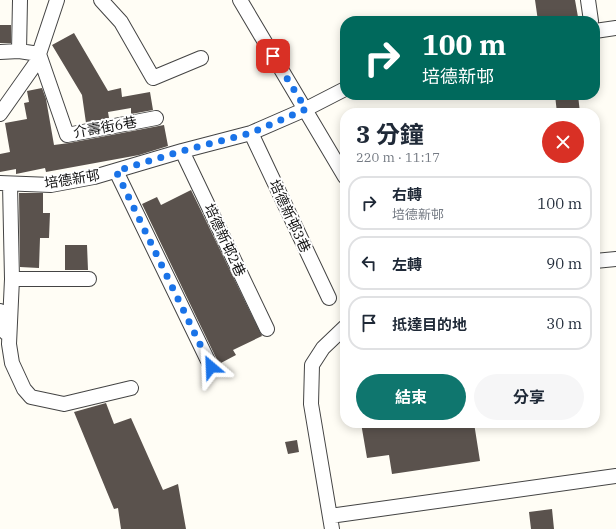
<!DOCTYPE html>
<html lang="zh-TW">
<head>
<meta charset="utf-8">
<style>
	:root { --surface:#fff; --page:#f6f6f7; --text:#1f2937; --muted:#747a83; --line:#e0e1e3; --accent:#0f766e }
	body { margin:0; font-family:"IBM Plex Serif","Noto Sans TC",serif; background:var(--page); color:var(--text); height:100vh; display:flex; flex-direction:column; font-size:15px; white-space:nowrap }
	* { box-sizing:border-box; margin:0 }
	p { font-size:13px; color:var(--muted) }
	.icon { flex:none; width:22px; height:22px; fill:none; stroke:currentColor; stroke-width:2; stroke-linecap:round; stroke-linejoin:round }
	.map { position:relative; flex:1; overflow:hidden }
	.details { position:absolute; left:340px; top:108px; width:260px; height:320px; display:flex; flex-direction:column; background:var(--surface); border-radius:16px; box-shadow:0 2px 10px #0003 }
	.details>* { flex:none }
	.banner { position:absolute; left:340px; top:16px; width:260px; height:84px; border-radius:16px; box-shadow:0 2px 10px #0003; background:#00695c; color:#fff; overflow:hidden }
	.pin { position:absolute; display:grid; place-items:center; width:34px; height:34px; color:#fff; margin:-17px; border-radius:8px; box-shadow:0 2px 6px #0006 }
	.me { position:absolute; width:44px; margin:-22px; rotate:334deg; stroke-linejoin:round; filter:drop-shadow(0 0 3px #0008) }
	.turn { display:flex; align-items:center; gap:14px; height:84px; padding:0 16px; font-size:18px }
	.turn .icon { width:52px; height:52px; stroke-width:2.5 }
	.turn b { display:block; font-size:28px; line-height:34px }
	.round { display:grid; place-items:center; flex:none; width:42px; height:42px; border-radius:21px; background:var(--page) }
	.summary { display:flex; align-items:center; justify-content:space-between; height:68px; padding:0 16px }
	h1 { font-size:24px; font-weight:700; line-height:30px }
	.cta { display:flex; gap:8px; margin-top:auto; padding:8px 16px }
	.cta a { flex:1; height:46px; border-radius:24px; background:var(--accent); color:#fff; font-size:16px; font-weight:700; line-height:46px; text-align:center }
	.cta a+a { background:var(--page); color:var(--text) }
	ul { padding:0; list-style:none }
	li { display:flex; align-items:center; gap:12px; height:54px; margin:0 8px 6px; padding:0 8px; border:2px solid var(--line); border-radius:16px }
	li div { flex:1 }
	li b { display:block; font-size:15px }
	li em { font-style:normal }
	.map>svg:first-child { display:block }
	.building { fill:#5a524d }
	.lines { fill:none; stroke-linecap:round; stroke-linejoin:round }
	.minor-casing { stroke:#444; stroke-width:16 }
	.minor { stroke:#fff; stroke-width:14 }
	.route { stroke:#1a73e8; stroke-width:7; stroke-dasharray:0 12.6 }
	.labels { text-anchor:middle; stroke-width:4; stroke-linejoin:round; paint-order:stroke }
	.street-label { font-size:14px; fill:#111; stroke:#fff }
</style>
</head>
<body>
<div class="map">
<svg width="616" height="529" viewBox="0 0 616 529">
	<rect width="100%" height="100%" fill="#fffdf5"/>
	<!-- building -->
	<path class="building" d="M535,0H575L578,17L538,21Z
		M0,25H11V43H0Z
		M74,33L108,91L121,88L122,97L150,92L153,110L131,114V108L108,112L109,118L86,123L82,95L52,45Z
		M42,88L46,99L54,145L69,143L164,125L168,146L139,155L46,172L45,168L16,174V169L0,172V154L10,152L5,123L27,119L24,103L29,102L27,91Z
		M555,95H578L580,113H557Z
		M191,190L262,336L233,350L236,355L219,364L142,204L157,197L161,205Z
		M19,193H43V213H50L49,238H40L39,268L20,267Z
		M65,245H87L88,270H65Z
		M106,403L114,424L131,418L163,490L178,484L186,529H121L118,508L114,509L74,412Z
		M361,423H474L480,461L392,474L389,455L367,458Z
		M297,440L299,452L288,454L285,442Z
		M552,509L554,529H531L529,512Z"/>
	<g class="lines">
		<defs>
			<path id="minor" d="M101,0L121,22L153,78L201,58
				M240,0L345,177
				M588,0L591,21
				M595,31L616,28
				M19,51L20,0
				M0,52L19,51L39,54L67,135L156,118
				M0,114L36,63L57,0
				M251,133L329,298
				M182,151L267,329
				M116,171L211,367
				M0,183L51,185L94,177L182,151L251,133L306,109L345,89
				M10,184L12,279L9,344L12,363L24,389L31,397L64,404L131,388
				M595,261L616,259
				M12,279H89
				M0,311L6,333
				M330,516L616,476
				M332,529L311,404L312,365L323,348L345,327"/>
		</defs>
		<!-- minor casing -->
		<use href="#minor" class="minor-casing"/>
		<!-- minor -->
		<use href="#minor" class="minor"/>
	</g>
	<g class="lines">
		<!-- route -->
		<path class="route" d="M211,367L116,171L182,151L251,133L306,109L273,56"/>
	</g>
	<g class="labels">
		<!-- street labels -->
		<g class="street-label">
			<text transform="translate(105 127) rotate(-10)" y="5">介壽街6巷</text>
			<text transform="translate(72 179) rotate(-9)" y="5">培德新邨</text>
			<text transform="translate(290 216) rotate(65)" y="5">培德新邨3巷</text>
			<text transform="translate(225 240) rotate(65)" y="5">培德新邨2巷</text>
		</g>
	</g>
</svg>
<div class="pin" style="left:273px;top:56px;background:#d93025"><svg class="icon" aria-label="arrive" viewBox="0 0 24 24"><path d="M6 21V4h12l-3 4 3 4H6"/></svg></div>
<svg class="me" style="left:211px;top:367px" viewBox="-20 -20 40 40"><path d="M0-17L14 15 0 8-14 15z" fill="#1a73e8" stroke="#fff" stroke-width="4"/></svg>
<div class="banner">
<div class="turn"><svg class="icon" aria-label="right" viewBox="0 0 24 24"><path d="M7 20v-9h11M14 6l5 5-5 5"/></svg><div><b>100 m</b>培德新邨</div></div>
</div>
<section class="details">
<div class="summary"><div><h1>3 分鐘</h1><p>220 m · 11:17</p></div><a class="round" style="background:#d93025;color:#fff"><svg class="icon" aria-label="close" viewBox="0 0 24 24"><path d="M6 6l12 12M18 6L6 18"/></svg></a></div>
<ul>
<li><svg class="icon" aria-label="right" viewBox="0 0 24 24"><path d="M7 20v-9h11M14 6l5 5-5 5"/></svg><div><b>右轉</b><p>培德新邨</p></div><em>100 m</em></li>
<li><svg class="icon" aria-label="left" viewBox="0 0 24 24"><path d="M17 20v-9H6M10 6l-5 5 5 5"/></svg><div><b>左轉</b></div><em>90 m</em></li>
<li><svg class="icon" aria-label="arrive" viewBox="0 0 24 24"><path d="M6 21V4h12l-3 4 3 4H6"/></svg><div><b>抵達目的地</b></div><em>30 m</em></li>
</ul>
<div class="cta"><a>結束</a><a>分享</a></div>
</section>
</div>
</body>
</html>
